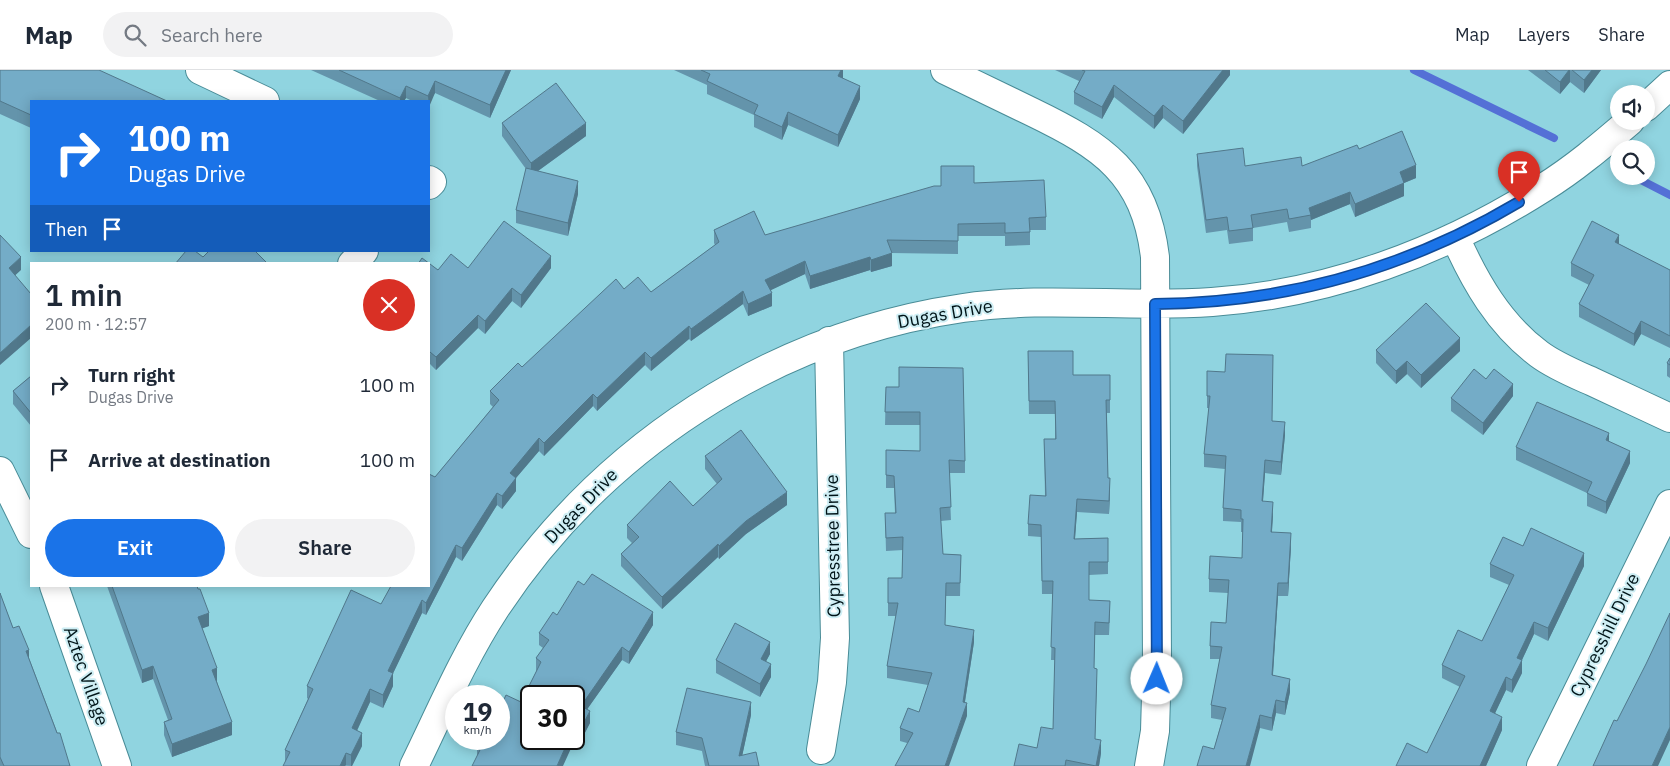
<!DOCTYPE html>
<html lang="en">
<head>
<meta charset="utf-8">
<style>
	:root { --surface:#fff; --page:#f2f2f3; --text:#1f2937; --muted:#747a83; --line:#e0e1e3; --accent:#1a73e8 }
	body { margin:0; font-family:"IBM Plex Sans",sans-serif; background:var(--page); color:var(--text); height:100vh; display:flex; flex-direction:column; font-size:19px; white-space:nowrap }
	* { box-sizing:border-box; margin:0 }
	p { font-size:16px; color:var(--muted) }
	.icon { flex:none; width:28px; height:28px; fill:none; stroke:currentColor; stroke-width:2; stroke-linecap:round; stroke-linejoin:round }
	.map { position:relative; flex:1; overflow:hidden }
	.side { position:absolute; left:30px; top:192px; width:400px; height:325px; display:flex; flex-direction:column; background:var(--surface); border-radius:0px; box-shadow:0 2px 12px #0003 }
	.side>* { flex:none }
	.banner { position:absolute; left:30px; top:30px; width:400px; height:152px; border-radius:0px; box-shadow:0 2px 12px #0003; background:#1a73e8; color:#fff; overflow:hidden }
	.controls { position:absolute; left:1610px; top:15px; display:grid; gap:10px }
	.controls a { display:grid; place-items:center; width:45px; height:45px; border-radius:50%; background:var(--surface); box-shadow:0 2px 12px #0003; font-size:25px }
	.speed { position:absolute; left:445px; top:615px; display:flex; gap:10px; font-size:25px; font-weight:700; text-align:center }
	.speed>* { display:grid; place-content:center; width:65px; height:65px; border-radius:50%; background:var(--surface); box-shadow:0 2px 12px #0003; line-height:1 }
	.speed small { font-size:12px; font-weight:400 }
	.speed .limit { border:2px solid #111; border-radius:8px; background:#fff; color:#111 }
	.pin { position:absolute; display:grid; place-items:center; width:42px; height:42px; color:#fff; margin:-51px -21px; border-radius:50% 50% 50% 0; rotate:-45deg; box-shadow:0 0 5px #0007 }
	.pin .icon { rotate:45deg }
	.me { position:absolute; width:55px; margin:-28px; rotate:1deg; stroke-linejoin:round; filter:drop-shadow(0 0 4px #0008) }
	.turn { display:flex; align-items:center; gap:18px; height:105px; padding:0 15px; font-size:22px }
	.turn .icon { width:65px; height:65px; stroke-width:2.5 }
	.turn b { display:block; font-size:35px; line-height:42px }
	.then { display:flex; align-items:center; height:48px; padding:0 15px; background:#0003; gap:10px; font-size:19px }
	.round { display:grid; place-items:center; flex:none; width:52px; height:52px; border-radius:26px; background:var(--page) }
	.summary { display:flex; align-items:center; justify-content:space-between; height:85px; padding:0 15px }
	h1 { font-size:30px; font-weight:600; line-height:38px }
	.action { display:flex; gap:10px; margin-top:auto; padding:10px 15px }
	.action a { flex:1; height:58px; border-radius:30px; background:var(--accent); color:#fff; font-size:20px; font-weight:600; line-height:58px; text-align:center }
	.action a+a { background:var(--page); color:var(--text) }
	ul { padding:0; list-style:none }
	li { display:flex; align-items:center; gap:15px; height:75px; padding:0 15px }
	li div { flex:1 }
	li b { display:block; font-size:19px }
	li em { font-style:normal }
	header { display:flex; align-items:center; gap:30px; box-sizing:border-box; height:70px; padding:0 25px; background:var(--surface); border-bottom:1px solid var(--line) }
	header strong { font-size:24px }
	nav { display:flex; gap:28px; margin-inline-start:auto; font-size:18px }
	.search { width:350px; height:45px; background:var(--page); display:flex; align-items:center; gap:12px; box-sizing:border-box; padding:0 18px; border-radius:28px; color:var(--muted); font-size:19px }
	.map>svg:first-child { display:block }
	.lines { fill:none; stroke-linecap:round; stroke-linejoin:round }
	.stream { stroke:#5470d6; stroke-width:8 }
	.minor-casing { stroke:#498c97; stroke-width:30 }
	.minor { stroke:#fff; stroke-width:28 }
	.wall { fill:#6494ab; fill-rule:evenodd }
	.shaded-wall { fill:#51788b }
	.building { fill:#74acc7; stroke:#51788b }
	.route-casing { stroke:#114b97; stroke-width:12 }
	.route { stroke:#1a73e8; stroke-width:9 }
	.labels { text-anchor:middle; stroke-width:4; stroke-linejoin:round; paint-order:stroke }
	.street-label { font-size:18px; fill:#001418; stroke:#ceeef4 }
</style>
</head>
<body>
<header>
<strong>Map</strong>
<div class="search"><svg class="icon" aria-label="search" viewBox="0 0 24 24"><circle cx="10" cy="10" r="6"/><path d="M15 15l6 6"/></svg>Search here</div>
<nav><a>Map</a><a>Layers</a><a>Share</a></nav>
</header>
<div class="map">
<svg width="1670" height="696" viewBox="0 0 1670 696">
	<rect width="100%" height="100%" fill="#90d4e0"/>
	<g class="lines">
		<!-- stream -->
		<path class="stream" d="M1414,0L1554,68
			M1633,106L1670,125"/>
		<defs>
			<path id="minor" d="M200,0L265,31
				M945,0C974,14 1003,28 1032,42C1102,76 1145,103 1155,187L1157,592L1155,661L1149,696
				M1646,37L1670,15
				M429,110L432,112L429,115
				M1455,167C1475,212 1499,254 1539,284C1555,296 1575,304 1593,312C1619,324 1644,336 1670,348
				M352,194L364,181
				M0,401L31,464
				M54,516L117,696
				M821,680L832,612L835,568L829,271
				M414,696C440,643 463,588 495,539C601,378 771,266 963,238C1046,226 1129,238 1212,232C1329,224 1444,181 1543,118C1574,99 1602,75 1630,51
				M1541,696L1670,434"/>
		</defs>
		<!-- minor casing -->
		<use href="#minor" class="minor-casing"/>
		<!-- minor -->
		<use href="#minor" class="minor"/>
	</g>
	<!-- wall -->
	<path class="wall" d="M0,0L31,31V58L0,44Z
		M311,0H511L490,48L435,23L429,31H412L406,28L404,31H380Z
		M674,0H843V9L860,29L838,77L788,55L782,70L754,57V45L707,24V15Z
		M1055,0H1230V5L1183,64L1163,48L1154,59L1114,27L1102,49L1074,34V22L1079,11Z
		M1528,0H1601L1584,23L1570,12L1560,24Z
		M502,53L586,66L538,101L578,124L568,166L516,153V140L526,99L502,66Z
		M1359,79L1416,108L1404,113V126L1355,147L1350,134L1311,150V158L1289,162L1287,152L1253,158V171L1229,174L1227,160L1206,163L1197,96V84L1245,96H1302Z
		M974,113L1046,147V160H1030V175L1005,176V166H958V184L891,183L892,196L871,202L870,200L810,219L805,204L770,220L772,236L748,246L743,234L691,271L689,269L651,301L645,295L597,341L593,336L544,386L539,381L516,408V421L502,439L497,435L462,491L456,487L426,545L422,543L393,603V616L383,638L370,632L357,661L362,676L352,696L285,692V680L308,629L307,628V616L381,534L429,516L435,407L493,337L490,334V321L522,297L624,219L651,222L715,175L714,173V160L765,165L941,116Z
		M1619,174L1670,200V278L1641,264L1634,276L1579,247V234L1589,215L1571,206V193Z
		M468,198H551L521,238L512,231L485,264L478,258L436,300L430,294L429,296L438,200Z
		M1376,280L1460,281L1421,318L1407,304L1396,314L1376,293Z
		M1028,281L1073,305H1110V343H1107L1108,408L1110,421L1109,444L1077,442L1075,469L1108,468V504L1089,505V530L1110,544L1109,565H1095L1094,598L1097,611L1095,669L1101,683L1099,696H1014L1037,678L1053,659L1055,590H1051L1053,524H1042L1041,467L1028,466V454L1045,426L1044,369H1055V344H1029Z
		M1670,288V308L1667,306V293Z
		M1207,301L1272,351L1285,365L1281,405L1265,403L1263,431L1273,444L1272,462L1291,476L1288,526H1278L1273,605L1290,622L1285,645L1276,643L1272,661L1260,658L1214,679L1222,650L1211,648V635L1220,589H1210V576L1226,553L1228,523L1209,522V509L1242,488L1243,462H1241V452L1223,451V438L1225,399L1204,397V384L1209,338H1207Z
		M31,306V356L13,334V321Z
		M886,317H899L965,391V403H949L951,450L941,451L943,484L961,485L960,526H946L945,555L974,572L965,632L967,646L907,673L900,671V658L919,642L928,615L887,608V596L896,546H888V508H902L903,480L886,481L885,443H895L894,418H886V380L920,381V355H885Z
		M1513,326L1483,365L1451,341V328Z
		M1609,371L1630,393L1606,444L1587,436V423L1516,390V377Z
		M705,386L787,435L746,464L719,489L718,487L662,539L621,496V484L632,473L627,468V455L693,436L717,414L705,399Z
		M1523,476L1584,496L1548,571L1534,564L1522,590V603L1512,623L1506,620L1495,643L1502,660L1486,696H1396L1427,683L1460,617L1442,608V595L1482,571L1509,515L1490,507V494Z
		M107,516H197L209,556L202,558L232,665L172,687L164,665V652L168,650L153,609L142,613Z
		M0,523L13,558L29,588L70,696H0Z
		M557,545L653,555L629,594L622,590L587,639L590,653L578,676L573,674L477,685V679L521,632L536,602V588L543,578L539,575V563ZM574,626V669H531Z
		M770,584L766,591L771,607L760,627L716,603V590Z
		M751,645L742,686L759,696H705L702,681L676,675V662Z"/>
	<!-- shaded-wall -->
	<path class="shaded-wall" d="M506,0H511L490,48V35Z
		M841,0H843V8L838,19V6Z
		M1223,0H1230V5L1183,64V51Z
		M1569,0H1570V12L1560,24V12Z
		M1592,0H1601L1584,23V10Z
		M435,11V23L429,37L428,26Z
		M1114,15V27L1102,49V37Z
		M406,16V28L404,31H400V28Z
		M860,16V29L838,77V65Z
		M1163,35V48L1154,59V46Z
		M788,42V55L782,70V57Z
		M586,53V66L531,106V93Z
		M1416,95V108L1404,113V126L1355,147V134L1400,102Z
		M578,111V124L568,166V153Z
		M1350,122V134L1311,150L1309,138Z
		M1619,165V177L1615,172Z
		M892,183V196L871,202V190Z
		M551,186V198L521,238V225Z
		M21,187V200L9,211V198Z
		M870,187V200L810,219V206Z
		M805,191V204L765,223V210Z
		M512,218V231L485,264V251Z
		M743,221V234L691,271V259Z
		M772,223V236L748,246V234Z
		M478,245V258L436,300V287Z
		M1641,251V264L1634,276V264Z
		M31,255V268L0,295V283Z
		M689,256V269L651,301V288Z
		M1460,268V281L1421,318V305Z
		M430,282V294L429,296V283Z
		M645,282V295L597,341V328Z
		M1407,291V304L1396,314V301Z
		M1513,314V326L1483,365V353Z
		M593,324V336L544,386V373Z
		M1285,352V365L1281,405V392Z
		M1609,363V376L1606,370Z
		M539,368V381L510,415V403Z
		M1630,381V393L1606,444V432Z
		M1265,390V403L1262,444V431Z
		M516,408V421L502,439V426Z
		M1110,408V421L1109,444V431Z
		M787,422V435L746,464L719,489V476L746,451Z
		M497,423V435L462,491V478Z
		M1077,429V442L1074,481V469Z
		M1273,432V444L1271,475V462Z
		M1291,463V476L1288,526V513Z
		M718,474V487L662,539V527Z
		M456,475V487L426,545V533Z
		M1584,483V496L1548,571V558Z
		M1278,513V526L1272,618V605Z
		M422,530V543L388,614V601Z
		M653,542V555L629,594V582Z
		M209,543V556L198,560V547Z
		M1534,552V564L1522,590V603L1512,623V610L1517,588Z
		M974,560V572L963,644V632Z
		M770,572V584L761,601V589Z
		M622,577V590L581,648V636Z
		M29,580V592L26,581Z
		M771,594V607L760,627V614Z
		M153,596V609L142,613V600Z
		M217,598V611L212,613V600Z
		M393,603V616L383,638V625Z
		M1506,607V620L1490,654V641Z
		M1290,609V622L1285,645V632Z
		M370,619V632L352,671V658Z
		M1276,630V643L1272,661V648Z
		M751,632V645L740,696L739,686Z
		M967,633V646L949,696H945Z
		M590,641V653L578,676V664Z
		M1260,645V658L1250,696H1246Z
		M1502,647V660L1486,696H1480Z
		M232,652V665L172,687V674Z
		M1670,657V670L1658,696H1652Z
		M362,663V676L352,696H351V685Z
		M569,669H573V674L563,696H557Z
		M1101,670V683L1099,696H1096Z
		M346,683V695L345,696H340Z"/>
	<!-- building -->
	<path class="building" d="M0,0H99L167,31H31V45L0,31Z
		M339,0H506L490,35L435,11L428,26L406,16L400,28Z
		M701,0H841L838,6L860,16L838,65L788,42L782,57L754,44L758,35L707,11L710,4Z
		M1082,0H1223L1183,51L1163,35L1154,46L1114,15L1102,37L1074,22L1085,1Z
		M1545,0H1569L1560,12Z
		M1572,0H1592L1584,10Z
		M556,13L586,53L531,93L502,53Z
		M1402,61L1416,95L1400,102L1404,113L1355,134L1350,122L1309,138L1311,145L1289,149L1287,139L1251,145L1253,158L1229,161L1227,147L1206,150L1197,84L1243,78L1245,96L1301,87L1302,96L1357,75L1359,79Z
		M941,96H974V113L1044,110L1046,147L1029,148L1030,162L1005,163V153L958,154V171L887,170L892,183L871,190L870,187L810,206L805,191L765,210L772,223L748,234L743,221L691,259L689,256L651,288L645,282L597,328L593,324L544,373L539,368L510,403L516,408L502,426L497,423L462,478L456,475L426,533L422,530L388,601L393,603L383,625L370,619L352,658L362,663L351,685L346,683L340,696H283L290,682L285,680L313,619L307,616L351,520L381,534L391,516H429V404L435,407L499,330L490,321L518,293L522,297L616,209L624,219L638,207L651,222L719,172L714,160L754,141L765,165L934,116H941Z
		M526,98L578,111L568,153L516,140Z
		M504,151L551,186L521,225L512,218L485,251L478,245L436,287L430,282L429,283V194H418L422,188L438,200L451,184L468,198Z
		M1592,151L1619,165L1615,172L1670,200V266L1641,251L1634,264L1579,234L1594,205L1571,193Z
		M0,165L21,187L9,198L31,224V255L0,283Z
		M186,181H195L203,187L209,181H255L268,194H175Z
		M1426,233L1460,268L1421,305L1407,291L1396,301L1376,280Z
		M1028,281H1073V305H1110V330H1106L1108,408H1110L1109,431L1077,429L1074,469L1108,468V492H1089V530L1110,531L1109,553L1095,552L1094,598L1097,599L1095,669L1101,670L1096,696L1066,690L1065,696H1014L1019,674L1037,678L1041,657L1053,659L1055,578L1051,577L1053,511H1042L1041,455L1028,454L1030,425L1046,426L1044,369H1056L1055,331H1029Z
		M1226,284L1273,285L1272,351L1285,352L1281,392L1265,390L1262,431L1273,432L1271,462L1291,463L1288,513H1278L1272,605L1290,609L1285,632L1276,630L1272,648L1260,645L1246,696H1197L1203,676L1214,679L1226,638L1211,635L1222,577L1210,576L1211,552L1226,553L1229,510L1209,509L1210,486L1242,488L1243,449H1241V440L1223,438L1226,386L1204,384L1210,326H1207V301L1225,302Z
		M1670,288V295L1667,293Z
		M899,297L963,298L965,391L949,390L951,437L940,438L943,484L961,485L960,513H946L945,555L974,560L963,632L967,633L945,696H895L913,663L900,658L908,638L919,642L932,603L887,596L898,533H888V508H902L903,467L886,468L885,443H896L894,406L886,405V380L920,381V342H885L886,317H899Z
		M1474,299L1486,309L1494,299L1513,314L1483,353L1451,328Z
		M31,306V343L13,321Z
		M1537,332L1609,363L1606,370L1630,381L1606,432L1587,423L1592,412L1516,377Z
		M741,360L787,422L746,451L719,476L718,474L662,527L621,484L639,467L627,455L670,411L693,436L722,409L705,386Z
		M1531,458L1584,483L1548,558L1534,552L1517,588L1522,590L1512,610L1506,607L1490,641L1502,647L1480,696H1396L1407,673L1427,683L1465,606L1442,595L1458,560L1482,571L1514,505L1490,494L1503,467L1523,476Z
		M592,504L653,542L629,582L622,577L581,636L590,641L578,664L574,661V626H531V669H569L557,696H472L480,680L477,679L482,669H499V640L506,625L521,632L541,592L536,588L549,570L539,563L553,542L557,545L578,511L584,515Z
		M112,516H197L198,519H200L209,543L198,547L217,598L212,600L232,652L172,674L164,652L172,649L153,596L142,600Z
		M0,523L13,558L19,556L29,580L26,581L57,663H60L70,696H4L0,687Z
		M1670,543V657L1652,696H1593L1614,650L1617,651L1646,594Z
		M735,553L770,572L761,589L771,594L760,614L716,590Z
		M687,618L751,632L739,686L756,682L759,696H709L702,668L676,662Z"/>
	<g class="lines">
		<defs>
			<path id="route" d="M1157,609L1155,234C1285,233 1408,198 1519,132"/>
		</defs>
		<!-- route casing -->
		<use href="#route" class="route-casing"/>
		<!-- route -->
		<use href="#route" class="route"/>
	</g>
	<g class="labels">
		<!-- street labels -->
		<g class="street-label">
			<text transform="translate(945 244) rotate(-10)" y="6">Dugas Drive</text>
			<text transform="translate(581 436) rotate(-46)" y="6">Dugas Drive</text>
			<text transform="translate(833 476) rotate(-91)" y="6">Cypresstree Drive</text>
			<text transform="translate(1605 565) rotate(-64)" y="6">Cypresshill Drive</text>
			<text transform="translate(86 606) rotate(71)" y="6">Aztec Village</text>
		</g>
	</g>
</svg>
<div class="controls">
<a><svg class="icon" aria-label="sound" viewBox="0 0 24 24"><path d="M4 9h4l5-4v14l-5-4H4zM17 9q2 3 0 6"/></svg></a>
<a><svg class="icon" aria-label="search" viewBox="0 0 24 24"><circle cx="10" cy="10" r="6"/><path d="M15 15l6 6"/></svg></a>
</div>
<div class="speed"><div>19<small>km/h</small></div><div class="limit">30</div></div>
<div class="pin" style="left:1519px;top:132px;background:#d93025"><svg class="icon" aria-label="arrive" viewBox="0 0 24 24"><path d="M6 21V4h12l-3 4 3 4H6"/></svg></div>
<svg class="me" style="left:1157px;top:609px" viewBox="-20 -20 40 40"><circle r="19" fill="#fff"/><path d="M0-13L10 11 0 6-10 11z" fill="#1a73e8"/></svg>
<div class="banner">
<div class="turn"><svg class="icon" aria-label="right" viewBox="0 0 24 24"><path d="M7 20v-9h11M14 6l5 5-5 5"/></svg><div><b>100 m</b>Dugas Drive</div></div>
<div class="then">Then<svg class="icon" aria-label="arrive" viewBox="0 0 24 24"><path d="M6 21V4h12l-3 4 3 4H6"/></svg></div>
</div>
<section class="side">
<div class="summary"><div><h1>1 min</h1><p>200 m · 12:57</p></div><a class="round" style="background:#d93025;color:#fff"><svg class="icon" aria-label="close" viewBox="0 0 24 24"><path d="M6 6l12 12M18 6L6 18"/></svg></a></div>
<ul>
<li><svg class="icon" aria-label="right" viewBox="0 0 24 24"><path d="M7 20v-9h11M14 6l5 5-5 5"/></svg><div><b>Turn right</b><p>Dugas Drive</p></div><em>100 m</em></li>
<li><svg class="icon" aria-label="arrive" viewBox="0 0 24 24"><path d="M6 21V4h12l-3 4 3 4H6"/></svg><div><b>Arrive at destination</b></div><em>100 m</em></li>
</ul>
<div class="action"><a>Exit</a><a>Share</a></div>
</section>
</div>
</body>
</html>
